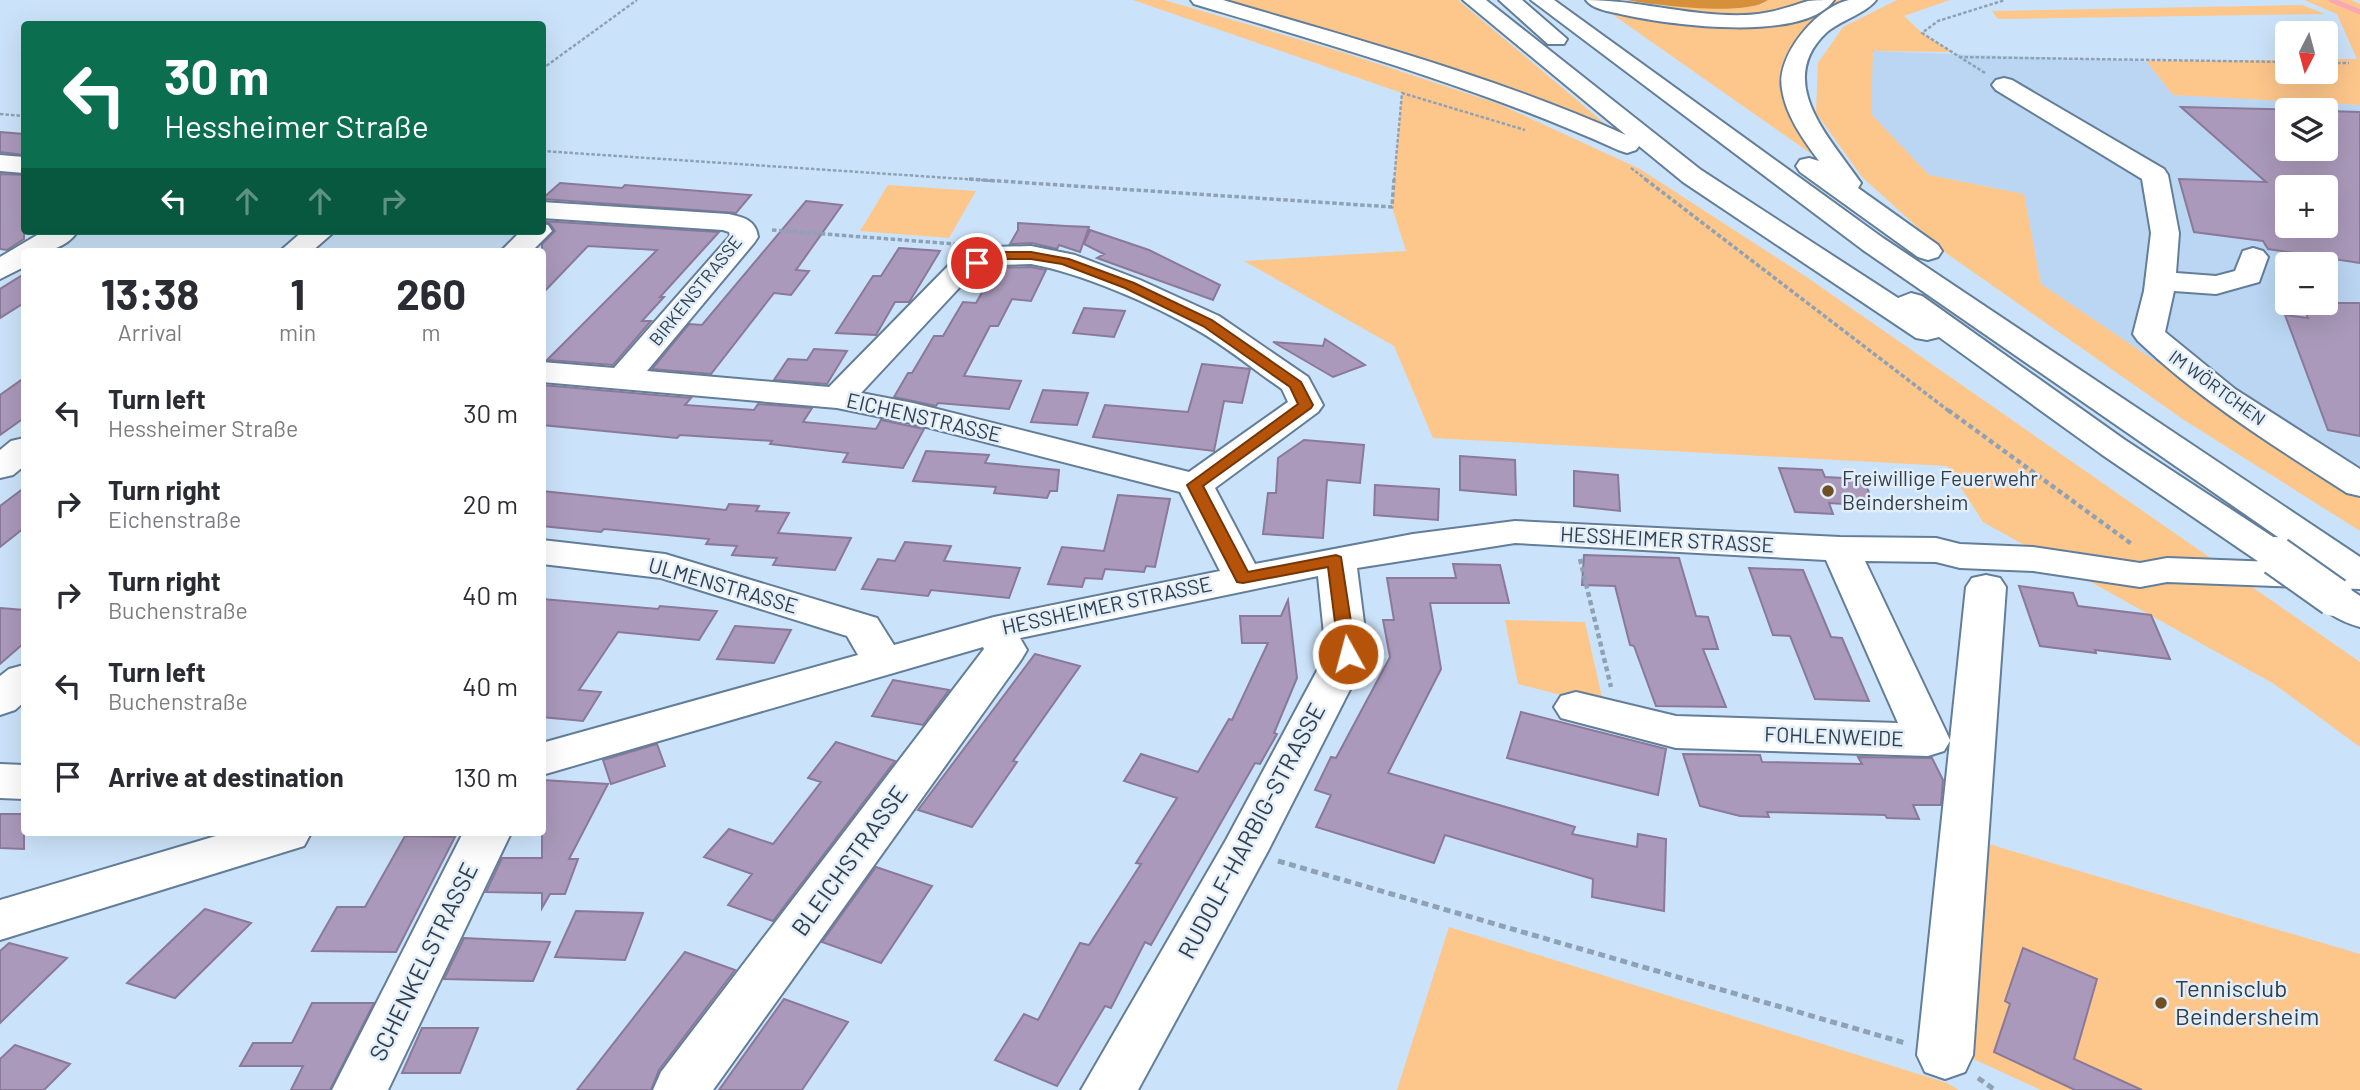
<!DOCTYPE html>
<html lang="en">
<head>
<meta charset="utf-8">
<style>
	:root { --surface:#fff; --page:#f7f7f7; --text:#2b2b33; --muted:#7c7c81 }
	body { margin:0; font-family:Barlow,sans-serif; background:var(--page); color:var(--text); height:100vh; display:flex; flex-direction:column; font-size:26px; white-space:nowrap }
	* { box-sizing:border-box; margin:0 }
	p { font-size:23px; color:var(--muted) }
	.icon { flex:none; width:38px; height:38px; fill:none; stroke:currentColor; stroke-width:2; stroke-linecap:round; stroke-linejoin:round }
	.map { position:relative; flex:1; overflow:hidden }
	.sheet { position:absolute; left:21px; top:248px; width:525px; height:588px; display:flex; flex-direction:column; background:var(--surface); border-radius:7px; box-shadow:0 7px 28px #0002 }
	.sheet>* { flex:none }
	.guide { position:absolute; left:21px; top:21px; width:525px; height:214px; border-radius:7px; box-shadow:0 7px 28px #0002; background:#0b6e4f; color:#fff; overflow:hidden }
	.needle { width:46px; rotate:186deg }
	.buttons { position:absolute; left:2275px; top:21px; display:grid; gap:14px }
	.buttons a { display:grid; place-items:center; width:63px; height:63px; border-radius:7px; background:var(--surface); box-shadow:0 7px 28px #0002; font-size:35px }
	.pin { position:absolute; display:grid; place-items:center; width:60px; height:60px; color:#fff; margin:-30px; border:4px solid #fff; border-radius:50%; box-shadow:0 2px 7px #0007 }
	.me { position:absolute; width:77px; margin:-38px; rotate:353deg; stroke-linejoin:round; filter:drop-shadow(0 0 5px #0008) }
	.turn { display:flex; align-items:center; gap:24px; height:147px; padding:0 28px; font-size:32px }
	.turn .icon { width:91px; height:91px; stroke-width:2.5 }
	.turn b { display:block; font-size:49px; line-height:60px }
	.lanes { display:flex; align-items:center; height:66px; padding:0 28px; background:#0003; justify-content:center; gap:35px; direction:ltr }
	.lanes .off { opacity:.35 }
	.eta { display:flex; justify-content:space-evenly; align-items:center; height:119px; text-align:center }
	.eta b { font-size:42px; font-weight:700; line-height:49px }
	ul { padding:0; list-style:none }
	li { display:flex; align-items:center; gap:21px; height:91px; padding:0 28px }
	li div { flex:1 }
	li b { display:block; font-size:26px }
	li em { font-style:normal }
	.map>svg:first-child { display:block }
	.built { fill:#bad6f2; fill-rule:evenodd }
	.green { fill:#fdc68b }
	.forest { fill:#d59039 }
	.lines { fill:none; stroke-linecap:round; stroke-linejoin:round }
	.stream { stroke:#f9a7b5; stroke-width:5 }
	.building { fill:#aa99ba; stroke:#8a7999; stroke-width:2; fill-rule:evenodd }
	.minor-casing { stroke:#637e99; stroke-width:4 }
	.highway-casing { stroke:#637e99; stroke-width:4 }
	.path-far3 { stroke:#8fa2b5; stroke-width:2.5; stroke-dasharray:3.5 2; stroke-linecap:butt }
	.path-far2 { stroke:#8fa2b5; stroke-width:3.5; stroke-dasharray:4.5 2.5; stroke-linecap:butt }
	.path-far1 { stroke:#8fa2b5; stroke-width:4.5; stroke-dasharray:5 3.5; stroke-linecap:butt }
	.path { stroke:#8fa2b5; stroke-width:5; stroke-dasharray:7 4.5; stroke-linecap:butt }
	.minor { fill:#fff; fill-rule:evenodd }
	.highway { fill:#fff; fill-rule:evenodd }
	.highway-bridge-casing { stroke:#637e99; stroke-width:42; stroke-linecap:butt }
	.highway-bridge { stroke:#fff; stroke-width:38 }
	.route { fill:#b45309; stroke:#753606; stroke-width:2 }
	.poi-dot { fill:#704e26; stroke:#e2eefa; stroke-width:2.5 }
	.labels { text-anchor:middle; stroke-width:5; stroke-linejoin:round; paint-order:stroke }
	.far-street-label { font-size:18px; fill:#323e49; stroke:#e2eefa }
	.street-label { font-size:21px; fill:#323e49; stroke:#e2eefa }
	.poi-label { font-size:21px; fill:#323e49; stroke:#e2eefa; text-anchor:start }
	.near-street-label { font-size:24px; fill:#323e49; stroke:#e2eefa }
	.near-poi-label { font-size:24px; fill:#323e49; stroke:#e2eefa; text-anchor:start }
</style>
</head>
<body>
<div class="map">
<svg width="2360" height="1090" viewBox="0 0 2360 1090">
	<rect width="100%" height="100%" fill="#cbe3fa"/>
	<!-- built -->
	<path class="built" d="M1873,51L2146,61L2173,95L2360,105V479L2333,481L2041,284L2024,194L1929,175L1870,114ZM2287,110H2326V149H2287ZM2287,187H2326V226H2287ZM2287,264H2326V303H2287Z"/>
	<!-- green -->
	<path class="green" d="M1133,0H1164L1345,53L1499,104L1640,169L1805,276L2360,662V747L2274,684L1983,522L1947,466L1433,438L1394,346L1244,261L1406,251L1392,207L1402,93Z
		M1213,0H1458L1616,133Z
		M1611,0L1663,6L1726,8L1763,4L1768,0H1804L1802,4C1787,8 1773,13 1759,16C1719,23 1650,10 1611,0Z
		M1835,0H1854C1822,18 1774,41 1782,87C1785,104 1811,142 1820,160L1599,5L1653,18L1809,16L1825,10Z
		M1897,0H1950L1904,16L1922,33L1952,52L1873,51L1871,114L1929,175L2024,194L2041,284L2360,499V531L2184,420L1946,253L1862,177L1816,113L1818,63L1843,27Z
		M2304,0H2351L2360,4V105L2173,95L2146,61L2287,60V72H2326V59H2357L2337,14Z
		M2302,5L2325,14L1998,19L1992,11Z
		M888,185L976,191L949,238L860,231Z
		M1505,620L1585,622L1604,706L1518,684Z
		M1975,840L2360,954V1090H2041L1958,1052Z
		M1449,927L1947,1083L1959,1090H1397Z"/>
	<!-- forest -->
	<path class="forest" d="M1626,0H1768C1746,17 1654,5 1626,0Z"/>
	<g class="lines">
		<!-- stream -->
		<path class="stream" d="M2331,0L2360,12"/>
	</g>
	<!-- building -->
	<path class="building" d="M2181,107L2307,110H2287V149H2326V111L2360,112V263L2268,249L2263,241L2194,232L2179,179L2266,182ZM2287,187H2326V226H2287Z
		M0,132L24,134V155L0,152Z
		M0,174L24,175V239L7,250L0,249Z
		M560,183L622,188L625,185L751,195L736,213L542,199Z
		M806,201L842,205L796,270L809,271L791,295L774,293L711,374L652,369L689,324L702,325Z
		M542,221L719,232L660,297H664L642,321H651L613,365L547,360L657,250L588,246L542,294V244L555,231L550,224Z
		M1018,223L1066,226L1089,227L1080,252L1059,245L1057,249L1032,243L1010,244L1018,230Z
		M1090,230L1149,250L1220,285L1213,300L1097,258L1104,254L1084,244Z
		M899,248L940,251L911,299L909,302H895L876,335L836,333L873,276H881Z
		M1031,267L1046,270L1031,301L1012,299L998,326H990L964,376L1021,381L1009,409L938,403L936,406L894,397L908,373H912L934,336H943L963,302L976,303L996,268Z
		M24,274V303L0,318V289Z
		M2302,303H2360V436L2328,430L2285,315L2308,318Z
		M1084,308L1125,311L1114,337L1073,333Z
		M1325,339L1365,365L1333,377L1273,342L1323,346Z
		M814,349L847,351L827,384L774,380L788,359L807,360Z
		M1202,364L1250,369L1242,403L1224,401L1214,451L1093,437L1105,405L1188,412Z
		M24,378V418L0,435V395Z
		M542,385L691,398L685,405L754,410L758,404L812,408L803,422L876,429L881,420L924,429L903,468L843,462L848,453L770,444L772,441L680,435L677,438L542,425Z
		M1043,390L1088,393L1077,425L1031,422Z
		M1304,440L1364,445L1360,483L1327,480L1323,538L1263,534L1268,493H1276L1278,458Z
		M926,451L989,455L985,463L1059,470L1057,491H1050L1047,498L994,493L996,487L913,481Z
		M1460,456L1515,460L1516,495L1460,490Z
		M1779,468L1822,470L1825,477L1863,479L1875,506L1829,503L1833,514L1795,512Z
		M1574,471L1618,475L1620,511L1574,506Z
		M1375,485L1439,489L1438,520L1374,515Z
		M24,488V528L0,547V506Z
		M542,491L726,510L729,504L759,506L756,511L789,513L778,533L851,538L835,570L773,565L777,558L732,555L737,546L706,544L709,539L604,529L601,532L542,526Z
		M1118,495L1170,499L1155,567L1146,566L1144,572L1105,569L1102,579L1085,578L1082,587L1048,584L1062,547L1104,551Z
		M905,542L951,546L944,561L1020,568L1009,598L931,590L928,596L862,589L878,559L895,561Z
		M1584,555L1679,558L1696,616L1708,617L1718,649H1703L1726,707L1656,706L1634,646L1630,645L1615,586L1582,585Z
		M1453,564L1500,565L1509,603H1430L1441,669L1388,773L1575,827L1572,834L1637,847L1638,834L1666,839L1664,911L1592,897L1593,879L1445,835L1434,863L1316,827L1331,795L1315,790L1331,757L1336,758L1390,657L1383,620H1394L1387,578H1456Z
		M1749,568L1803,570L1831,637L1842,638L1869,701L1815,699L1790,636L1773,635Z
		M2019,586L2073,593L2078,606L2151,615L2170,659L2095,650L2096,653L2040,646Z
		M542,599L658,609L660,606L717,611L699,640L618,632L579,690L601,692L583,721L542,717Z
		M1288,600L1297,678L1274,733L1277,734L1260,764L1255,763L1151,945L1145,942L1111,1008L1105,1006L1057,1086L995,1060L1024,1014L1038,1020L1080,943L1089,945L1141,864L1136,863L1177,798L1124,781L1141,754L1198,772L1229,719L1232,720L1268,643H1242L1240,616H1281Z
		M0,608L24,610V643L0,664Z
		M735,626L791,630L774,663L717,659Z
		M1035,654L1080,666L1013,761L1017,762L972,827L918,810Z
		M893,680L949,690L923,725L872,716Z
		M1521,712L1666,749L1658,795L1507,758Z
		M836,742L895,761L773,921L728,905L752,874L704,857L729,829L773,844L821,782L808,778Z
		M657,744L665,766L611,784L603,760Z
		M1683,754L1760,755L1762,762L1862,764L1858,757L1932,758L1943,780L1941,805H1913L1919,819L1887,818L1885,815L1767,812L1769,817L1740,816L1700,806Z
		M542,780L608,784L569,859H578L565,894H550L542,908V893L486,892L502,858H542Z
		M0,814H24V849L0,848Z
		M405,836L455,837L396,952L312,951L337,907H365Z
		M876,867L932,886L881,963L822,942Z
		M205,909L251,923L175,998L127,983Z
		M576,911L643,913L625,960L555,957Z
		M464,938L550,942L533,981L444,979Z
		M9,943L67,958L0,1023V951Z
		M2023,948L2097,979L2074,1059L2142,1090H2075L1994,1052L2010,1004L2005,1001Z
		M685,952L735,970L659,1070L651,1090H577Z
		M784,999L848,1022L802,1090H719Z
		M312,1003H374L330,1090H291L303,1066H240L253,1043H292Z
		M422,1028H478L460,1073H402Z
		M15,1045L70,1064L44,1090H0V1059Z"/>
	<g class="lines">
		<defs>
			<path id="minor" d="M2004,78L2012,80L2164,169L2168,175L2179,233L2176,273L2216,276L2235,271L2243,251L2253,248L2263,251L2268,257L2259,282L2216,294L2174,291L2165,332L2235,389L2360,469V496L2347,493C2274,446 2201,401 2138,341L2133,334L2144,291L2151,233L2142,179L1996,90L1992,85L1996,80Z
				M0,155L24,157V173L0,171Z
				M542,202L728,214C743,217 756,220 758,237L754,243L647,371L829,387L951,263L992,247L1031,246L1075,255L1140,280L1219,316L1308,377L1323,405L1318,412L1215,488L1255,564L1413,534L1515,521L1840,537L1936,538L1960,544L2033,547L2140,563L2167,558L2360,565V589L2167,582L2140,587L2033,571L1960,568L1936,562L1865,561L1950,740L1966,587L1972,578L1986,575L2000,578L2006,587L1973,1055L1965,1072L1945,1079L1925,1072L1917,1055L1950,741L1944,751L1928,756L1676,748L1561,718L1554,707L1561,696L1576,692L1676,716L1898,723L1826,560L1515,543L1357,568L1368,654L1268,851L1138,1090H1081L1226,840L1326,654L1318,576L1020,638L1027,650L1021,660L713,1090H653L661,1072L984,649L983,647L542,775V743L858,655L847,636L661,578L542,564V540L665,554L877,618L894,645L994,617L1220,571L1180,492L911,423L837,408L542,382V362L614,368L730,236L729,232L723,230L542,218ZM1031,264C1081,273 1153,304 1197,330C1227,347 1254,370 1282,389L1288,402L1189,472L913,403L861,393L971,275L997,265Z
				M542,224L548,225L552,231L531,252H500L521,231H542Z
				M44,231H78C65,250 45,252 24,252V267L0,279V257Z
				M303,231H335L311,252H279Z
				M24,438V466L13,475L0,478V450L11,441Z
				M24,665V702L15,710L0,715V676L9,669Z
				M0,764L24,765V799L0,798Z
				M226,833H311L304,846L0,940V900Z
				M463,833H511L388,1090H332Z"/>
			<path id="highway" d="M1191,0H1223C1359,40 1496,77 1626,135L1463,0H1486L1701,170L1898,298L1911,293L1922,296L2125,440L2290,548L2295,556L2290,564L2276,568L2262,564L2101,454L1939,337L1927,340L1916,338L1683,182L1639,146L1636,150L1627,153L1618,150C1481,88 1338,47 1194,4Z
				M1499,0H1522L1567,39L1564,44H1548Z
				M1531,0H1554L1883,238L2360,557V587L2346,584L1863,250Z
				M1586,0C1639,0 1691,17 1746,15C1770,14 1785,8 1808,1C1815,0 1826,0 1834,0C1804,43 1670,25 1625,15C1613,12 1593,10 1586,0Z
				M1876,0C1868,12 1840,21 1827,32C1773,82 1831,139 1861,183L1858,188L1938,245L1942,251L1938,257L1928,260L1918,257L1800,172L1796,166L1800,160L1809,158L1819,161C1803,139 1786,116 1782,89C1776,55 1817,7 1849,0C1857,0 1868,0 1876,0Z
				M2334,584L2348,588L2360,596V627C2342,622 2324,613 2314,597L2320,588Z"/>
		</defs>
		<!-- minor casing -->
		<use href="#minor" class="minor-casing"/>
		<!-- highway casing -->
		<use href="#highway" class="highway-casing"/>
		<!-- path-far3 -->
		<path class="path-far3" d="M1959,57L2287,62
			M2326,63H2349
			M542,69L637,0
			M1985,73L1922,33L1938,21L2005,0
			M0,114L24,116
			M542,151L995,181
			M1631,168L1648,181
			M1394,181L1402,93L1525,130"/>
		<!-- path-far2 -->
		<path class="path-far2" d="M969,179L1392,207L1394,179
			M1645,179L1950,412
			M772,230L955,244"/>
		<!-- path-far1 -->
		<path class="path-far1" d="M1948,410L2133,545
			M1580,559L1611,687"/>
		<!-- path -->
		<path class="path" d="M1278,861L1905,1043
			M1978,1078L1995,1090"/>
		<!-- minor -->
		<use href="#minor" class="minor"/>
		<!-- highway -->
		<use href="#highway" class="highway"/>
		<defs>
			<path id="highway-bridge" d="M2276,556L2334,597"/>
		</defs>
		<!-- highway-bridge casing -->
		<use href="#highway-bridge" class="highway-bridge-casing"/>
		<!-- highway-bridge -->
		<use href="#highway-bridge" class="highway-bridge"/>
	</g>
	<!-- route -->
	<path class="route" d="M992,252H1031L1069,259L1134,283L1212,320L1301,382L1313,405L1311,408L1203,486L1248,572L1336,555L1341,557L1356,654L1354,658L1348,660L1339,654L1328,567L1243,583L1237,582L1187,485L1298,404L1290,387L1203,326L1125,288L1062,264L1031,259H994L977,266L971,263Z"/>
	<!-- markers -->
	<g class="poi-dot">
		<circle cx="1828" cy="491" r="7"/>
		<circle cx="2161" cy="1003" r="7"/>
	</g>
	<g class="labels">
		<!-- far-street labels -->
		<g class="far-street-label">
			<text transform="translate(696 291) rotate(-51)" y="6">BIRKENSTRASSE</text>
			<text transform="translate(2217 388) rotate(36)" y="6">IM WÖRTCHEN</text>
		</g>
		<!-- street labels -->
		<g class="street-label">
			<text transform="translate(924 418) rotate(13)" y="7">EICHENSTRASSE</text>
			<text transform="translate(1667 540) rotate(3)" y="7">HESSHEIMER STRASSE</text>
			<text transform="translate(723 586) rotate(16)" y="7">ULMENSTRASSE</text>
			<text transform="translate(1107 606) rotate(-12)" y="7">HESSHEIMER STRASSE</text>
			<text transform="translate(1834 737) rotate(2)" y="7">FOHLENWEIDE</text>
		</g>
		<!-- poi labels -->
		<g class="poi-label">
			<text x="1842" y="486">Freiwillige Feuerwehr<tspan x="1842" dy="24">Beindersheim</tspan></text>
		</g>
		<!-- near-street labels -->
		<g class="near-street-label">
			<text transform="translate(1252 831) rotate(-62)" y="8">RUDOLF-HARBIG-STRASSE</text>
			<text transform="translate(850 861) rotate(-54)" y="8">BLEICHSTRASSE</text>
			<text transform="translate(424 962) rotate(-64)" y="8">SCHENKELSTRASSE</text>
		</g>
		<!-- near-poi labels -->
		<g class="near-poi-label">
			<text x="2175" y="997">Tennisclub<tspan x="2175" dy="28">Beindersheim</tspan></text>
		</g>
	</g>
</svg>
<div class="buttons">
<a><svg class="needle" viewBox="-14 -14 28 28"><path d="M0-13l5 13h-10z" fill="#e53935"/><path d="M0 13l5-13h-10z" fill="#7c7c81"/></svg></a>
<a><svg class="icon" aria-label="layers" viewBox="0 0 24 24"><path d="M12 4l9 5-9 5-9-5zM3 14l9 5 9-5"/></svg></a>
<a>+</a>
<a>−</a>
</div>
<div class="pin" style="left:977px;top:263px;background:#d93025"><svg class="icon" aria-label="arrive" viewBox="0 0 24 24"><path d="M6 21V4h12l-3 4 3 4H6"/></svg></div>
<svg class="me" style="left:1348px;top:654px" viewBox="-20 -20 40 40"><circle r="17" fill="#b45309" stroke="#fff" stroke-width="3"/><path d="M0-11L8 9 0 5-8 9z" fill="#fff"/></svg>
<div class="guide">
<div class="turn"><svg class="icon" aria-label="left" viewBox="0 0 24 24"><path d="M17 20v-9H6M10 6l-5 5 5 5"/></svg><div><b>30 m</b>Hessheimer Straße</div></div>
<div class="lanes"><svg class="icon" aria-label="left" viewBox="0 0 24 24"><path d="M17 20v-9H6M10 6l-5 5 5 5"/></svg><svg class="icon off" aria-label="ahead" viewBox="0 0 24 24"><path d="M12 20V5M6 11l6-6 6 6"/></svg><svg class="icon off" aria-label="ahead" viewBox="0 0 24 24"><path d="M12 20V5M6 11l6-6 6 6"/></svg><svg class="icon off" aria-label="right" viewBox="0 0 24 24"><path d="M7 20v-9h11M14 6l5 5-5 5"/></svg></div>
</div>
<section class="sheet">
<div class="eta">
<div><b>13:38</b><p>Arrival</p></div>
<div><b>1</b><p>min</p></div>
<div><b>260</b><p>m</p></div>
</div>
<ul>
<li><svg class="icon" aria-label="left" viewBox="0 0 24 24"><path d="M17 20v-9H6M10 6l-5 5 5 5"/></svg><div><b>Turn left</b><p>Hessheimer Straße</p></div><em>30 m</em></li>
<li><svg class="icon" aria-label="right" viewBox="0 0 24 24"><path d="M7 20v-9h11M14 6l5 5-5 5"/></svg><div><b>Turn right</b><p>Eichenstraße</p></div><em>20 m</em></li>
<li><svg class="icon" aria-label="right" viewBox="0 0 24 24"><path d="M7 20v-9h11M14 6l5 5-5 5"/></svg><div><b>Turn right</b><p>Buchenstraße</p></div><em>40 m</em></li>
<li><svg class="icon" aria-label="left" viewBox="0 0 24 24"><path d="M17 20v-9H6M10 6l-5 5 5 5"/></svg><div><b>Turn left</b><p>Buchenstraße</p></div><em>40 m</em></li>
<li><svg class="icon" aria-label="arrive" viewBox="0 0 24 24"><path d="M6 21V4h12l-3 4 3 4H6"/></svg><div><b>Arrive at destination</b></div><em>130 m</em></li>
</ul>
</section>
</div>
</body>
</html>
